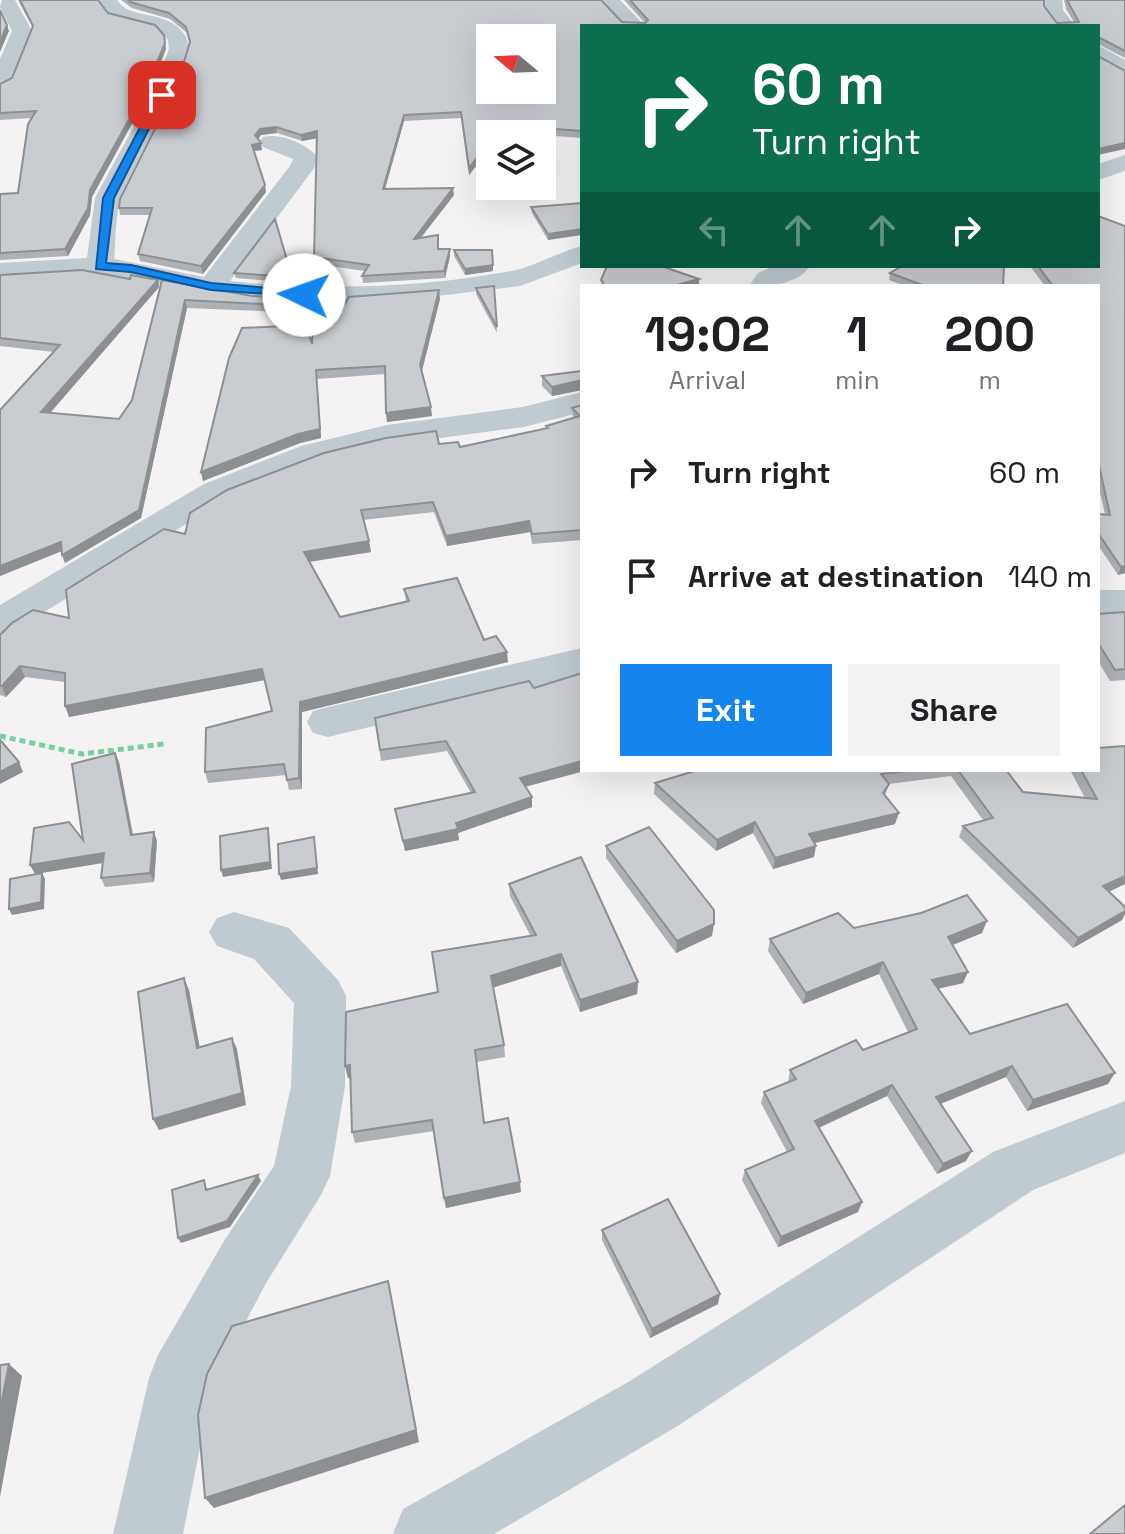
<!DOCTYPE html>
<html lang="en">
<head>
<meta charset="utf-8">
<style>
	:root { --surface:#fff; --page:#f2f2f2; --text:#202124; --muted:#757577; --accent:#1385ed }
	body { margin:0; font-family:"Space Grotesk",sans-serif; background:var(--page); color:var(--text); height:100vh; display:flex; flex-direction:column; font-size:30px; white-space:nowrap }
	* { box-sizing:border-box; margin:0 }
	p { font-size:26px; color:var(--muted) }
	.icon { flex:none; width:44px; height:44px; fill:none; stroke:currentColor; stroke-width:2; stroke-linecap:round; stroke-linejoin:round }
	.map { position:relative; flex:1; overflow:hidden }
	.sheet { position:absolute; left:580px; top:284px; width:520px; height:488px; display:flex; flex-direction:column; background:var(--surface); border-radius:0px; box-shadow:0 8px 32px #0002 }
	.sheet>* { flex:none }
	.guide { position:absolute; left:580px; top:24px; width:520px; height:244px; border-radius:0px; box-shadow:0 8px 32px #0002; background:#0b6e4f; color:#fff; overflow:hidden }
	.needle { width:52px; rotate:289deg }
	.buttons { position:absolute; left:476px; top:24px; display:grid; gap:16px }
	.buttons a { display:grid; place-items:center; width:80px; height:80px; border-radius:0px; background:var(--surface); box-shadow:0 8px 32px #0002; font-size:40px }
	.pin { position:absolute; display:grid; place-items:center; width:68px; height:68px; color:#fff; margin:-34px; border-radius:16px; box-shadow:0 4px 12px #0006 }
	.me { position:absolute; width:88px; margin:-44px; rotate:273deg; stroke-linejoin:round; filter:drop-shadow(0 0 6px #0008) }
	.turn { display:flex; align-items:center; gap:28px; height:168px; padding:0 40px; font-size:36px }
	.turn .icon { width:104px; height:104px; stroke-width:2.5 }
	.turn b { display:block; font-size:56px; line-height:68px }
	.lanes { display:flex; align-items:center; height:76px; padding:0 40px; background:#0003; justify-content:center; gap:40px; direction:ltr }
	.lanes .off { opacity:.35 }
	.eta { display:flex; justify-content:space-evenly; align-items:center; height:136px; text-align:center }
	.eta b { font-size:48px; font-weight:700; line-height:56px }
	.action { display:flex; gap:16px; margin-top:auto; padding:16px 40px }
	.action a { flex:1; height:92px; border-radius:0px; background:var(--accent); color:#fff; font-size:32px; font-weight:700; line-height:92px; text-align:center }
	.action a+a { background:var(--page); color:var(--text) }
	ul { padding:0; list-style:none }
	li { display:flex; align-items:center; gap:24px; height:104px; padding:0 40px }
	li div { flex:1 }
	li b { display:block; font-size:30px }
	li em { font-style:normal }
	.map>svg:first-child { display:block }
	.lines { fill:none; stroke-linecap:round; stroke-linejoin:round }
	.path { stroke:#76d19d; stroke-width:5; stroke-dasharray:6 4; stroke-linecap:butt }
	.street { fill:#bfcad1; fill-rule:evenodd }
	.wall { fill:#adb0b4 }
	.shaded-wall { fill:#8d9092 }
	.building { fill:#c9cdd1; stroke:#8d9092; stroke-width:2; fill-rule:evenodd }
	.route { fill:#1385ed; stroke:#0c569a; stroke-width:2 }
</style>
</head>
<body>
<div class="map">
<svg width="1125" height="1534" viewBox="0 0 1125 1534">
	<rect width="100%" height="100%" fill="#f4f2f2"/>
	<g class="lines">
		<!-- path -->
		<path class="path" d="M0,736L82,754L164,744"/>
		<!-- street -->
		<path class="street" d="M2,0H15L32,31L11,83L0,89V59L12,31L0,7Z
			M99,0H117C130,21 166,8 185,35C203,61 130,167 121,198C115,216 116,240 114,259L204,277L290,166L293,159L263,147L259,142L263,137C280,133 306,143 317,157L314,168L230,281C322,291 421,288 512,271C536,266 558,252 582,246V263L520,286L396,301L304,303L254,300L100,274L0,279V263L87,258L95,198L151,95L169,49L168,40L158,28L112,17Z
			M600,0H620L645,26H624Z
			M1044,0H1062L1063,10L1075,26H1055L1045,10Z
			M1098,45L1125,60V75L1098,60Z
			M1125,155V171L1098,180V164Z
			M774,266H810C797,285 770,286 749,286L758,273Z
			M582,392V412L524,427L387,445L325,460L228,498L14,631L0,635V605L204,484L301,446L387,425L523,407Z
			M1098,590H1125V614H1098Z
			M582,648V676L328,737L313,733L307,722L313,711L328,707Z
			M234,912L289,928L338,980L346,996L345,1086L330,1176L321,1195L266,1283L212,1386L183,1534H113L149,1378L158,1355L224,1241L274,1166L291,1086L294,1003L254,959L217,946L209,932L217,918Z
			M1125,1101V1153L1033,1190L676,1427L494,1534H393L403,1509L630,1381L993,1152Z"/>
	</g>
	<!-- wall -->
	<path class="wall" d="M18,0H98L108,13L166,49L148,94L92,197L90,215L68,256L0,260V194L18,193L32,118L0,120V84L12,78L33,28Z
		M121,0H601L622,22L645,23L624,0H1044V6L1057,23L1074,22L1066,9L1064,0H1125V58L1098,44L582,26V138L503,132L501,134H490V148L469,175L461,118L404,121L385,189L454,195L421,238L439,249H450V256L445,278L363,283L362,276L365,271L315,264L314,257L317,138L302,141L277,133L261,135L258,139L262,150L254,151L266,192L203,274L140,261L138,254L150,215H120L119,208L177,85L189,42L187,33L170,19L132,8Z
		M582,203L548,240L532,213L531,207Z
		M454,250L493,271L465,275L454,256Z
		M1030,266H1098L1125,573L1118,575L1098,545V514H1105L1098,483V286H1045Z
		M234,273L292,277L293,283L236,278Z
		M890,273L1003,286H905L889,280Z
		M0,275L158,280L159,287L50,413L119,419L132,400L162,280L252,296L285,298L287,305L284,312L187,308L141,518L65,563L62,551L0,576L54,352L0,346Z
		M494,286L497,333L476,294V288Z
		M440,299L422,371L432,416L387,422L385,374L317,379L321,438L300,443L203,481L201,472L312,344L333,324Z
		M582,371V390L552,396L542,386V376Z
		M582,405V540L532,544L530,532L447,546L434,512L363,520L371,552L310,562L340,617L406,601L404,589L484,640L508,662L302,712V789L289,790L286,775L208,783L205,772L272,711L265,680L69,717L65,682L25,677L6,697L0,695V635L69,618L185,534L439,444L460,447L546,429V426L573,418L572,408Z
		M1125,612V680L1110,681L1098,661V614Z
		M375,718L582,770H588L526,786L532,807L458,833L459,840L405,851L395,809L471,793L447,751L381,761Z
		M1125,746V884L1109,892L1125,907V914L1122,920L1073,948L959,837L963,826L983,820L951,776L889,784L885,796L895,824L815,843L814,857L773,869L753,833L716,851L654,794L655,783L698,770H1006L1023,792L1085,798L1070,770H1098Z
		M115,753L119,762L133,834L157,841L154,882L105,887L101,878L103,863L35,874L83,840Z
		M606,846L712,936L676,953L606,858Z
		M509,884L638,982L637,994L580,1012L561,966L493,987L504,1045L505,1057L477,1062L484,1123L521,1192L446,1208L434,1131L355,1143L352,1132L350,1077L348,1078L345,1066L438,992L530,935L510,896Z
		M854,928L982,933L953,945L963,983L938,989L970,1034L1108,1084L1027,1111L1006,1077L941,1104L966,1161L937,1174L887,1096L819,1128L862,1202L858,1212L778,1247L742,1180L745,1170L787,1152L761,1103L764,1092L788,1083L790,1070L863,1050L908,1032L879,974L803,1004L768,951L770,939Z
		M602,1230L718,1304L650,1338L602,1240Z"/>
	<!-- shaded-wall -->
	<path class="shaded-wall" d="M7,25L9,31L0,52V42Z
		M164,35L166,49L148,94L92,197L90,215L68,256L65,249L90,190Z
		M404,115V121L383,196V189Z
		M503,125V132L501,134H496Z
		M276,127L277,133L261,135L256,142L255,135L260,129Z
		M317,131L318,138L302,141L301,135Z
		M490,141V148L469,175V168Z
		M261,143L262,150L254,151L252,145Z
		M1125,143V149L1098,155V149Z
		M265,185L266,192L203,274L201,266Z
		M453,188L454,195L414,246V239Z
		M582,229V235L548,240V234Z
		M450,249V256L445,278L444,271Z
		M493,265V271L465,275V269Z
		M699,279V285L695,286H673Z
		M158,280L159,287L44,420L41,412Z
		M439,290L440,299L421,374L420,365Z
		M285,298L287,305L284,312L282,305Z
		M185,300L187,308L141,518L65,563L62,555Z
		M316,370L321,438L300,443L203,481L201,472Z
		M582,380V390L552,396V387Z
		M431,407L432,416L387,422L386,413Z
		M529,521L530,532L447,546L446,536Z
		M369,541L371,552L306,562L304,552Z
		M61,542L64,550L0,576V566Z
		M1125,566V573L1118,575L1121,567Z
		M507,652L508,662L302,712V789L299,778L300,702Z
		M20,666L25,677L6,697L2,686Z
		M262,669L265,680L69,717L65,706Z
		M115,753L119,762L134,843L131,835Z
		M582,761V770H588L521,788L520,778Z
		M19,762L23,772L0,784V772Z
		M532,797V807L458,833L459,840L405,851L403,841Z
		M899,813L895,824L806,845L809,834Z
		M755,822L753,833L716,851L717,840Z
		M268,828L269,835L272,869L223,877L221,870Z
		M154,832L157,841L154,882L150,873Z
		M314,837L318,874L281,880L279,874Z
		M816,846L814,857L773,869L775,858Z
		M104,853L108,862L35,874L30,865Z
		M42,873L45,879L44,909L12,915L9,909Z
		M1125,876V884L1097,897L1103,886Z
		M1125,911V914L1122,920L1073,948L1078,938Z
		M987,921L982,933L944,948L948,937Z
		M714,924L712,936L676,953L677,941Z
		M561,954V966L492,988L491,976Z
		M883,962L879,974L803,1004L806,993Z
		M968,972L963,983L927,991L932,980Z
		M184,978L189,990L202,1059L197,1048Z
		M638,982L637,994L580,1012V1000Z
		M232,1038L237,1049L246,1105L159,1130L153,1119Z
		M350,1065L352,1077L348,1078L345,1066Z
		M1012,1066L1006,1077L932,1107L936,1097Z
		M1115,1073L1108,1084L1027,1111L1033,1100Z
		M892,1085L887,1096L811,1131L815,1121Z
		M972,1151L966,1161L937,1174L943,1164Z
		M258,1175L261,1181L230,1227L181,1243L178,1238Z
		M520,1182L521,1192L446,1208L444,1198Z
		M862,1202L858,1212L778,1247L781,1237Z
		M388,1281L391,1295L419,1442L214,1508L205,1498Z
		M720,1294L718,1304L650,1338L652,1329Z
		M9,1364L22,1376L0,1497V1410Z"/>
	<!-- building -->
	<path class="building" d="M20,0H98L108,13L155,25L164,35L165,43L147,87L90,190L88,208L65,249L0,253V194L18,193L28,124L36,111L0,113V84L12,78L33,26Z
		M128,0H601L622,22L645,23L648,20L630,0H1044V6L1057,23L1079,22L1067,0H1125V51L1098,37V26H582V131L503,125L496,134H490V141L469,168L461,112L404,115L383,189L453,188L414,239L438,235V249H450L444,271L362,276L369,265L314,257L317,131L301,135L276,127L260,129L255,135L261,143L252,145L265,185L201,266L138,254L152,208H119L120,199L177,85L190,42L186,27L169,13L130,2ZM490,38H542V90H490Z
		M0,10L7,25L0,42Z
		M1098,50V56L1125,71V143L1098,149Z
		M582,203V229L548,234L531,207Z
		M1098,216L1125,226V566L1121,567L1098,533V514L1110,515L1098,461V286H1053L1038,266H1098Z
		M275,219L292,277L234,273Z
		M454,250H492L493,265L465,269Z
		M607,266H661L699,279L673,286H605L601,280Z
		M902,266H1004L1003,286H912L920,284L890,273Z
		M82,270L130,279L131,275L158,280L41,412L119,419L132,400L162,280L252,296L285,298L282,305L185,300L139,510L62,555L61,542L0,566V410L60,345L0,338V275Z
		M494,286L497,327L476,288Z
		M439,290L420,365L431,407L386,413L385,366L316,370L320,429L298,434L201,472L229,358L242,328L306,325L312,344L313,325L333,324L349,297Z
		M582,371V380L552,387L542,376Z
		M582,405V530L532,534L529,521L446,536L433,502L361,510L369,541L304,552L340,617L409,601L404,589L457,578L484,640L496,636L507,652L300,702L299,778L287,780L284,764L205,772L206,728L272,711L262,669L65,706V673L20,666L2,686H0V635L12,623L33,610L69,618L66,590L164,529L185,534L190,513L227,490L324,453L386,438L436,431L439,444L458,442L460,447L548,428L546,426L580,416L572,408Z
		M1125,612V669L1115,670L1098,643V614Z
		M582,673V761L520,778L532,797L456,823L458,829L403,841L395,809L475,792L446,741L380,750L375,718L529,681L534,688Z
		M0,740L19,762L0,772Z
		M1125,746V876L1103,886L1125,907V911L1078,938L963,826L993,818L958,770H1006L1023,792L1097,799L1081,770H1098V748Z
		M115,753L131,835L154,832L150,873L101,878L104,853L30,865L34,828L69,822L83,840L72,764Z
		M698,770H916L881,774L889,784L883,793L899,813L809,834L816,846L775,858L755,822L717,840L655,783Z
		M649,827L714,910V924L677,941L606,846Z
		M268,828L270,862L221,870L220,836Z
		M314,837L317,868L279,874L278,844Z
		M581,857L638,982L580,1000L561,954L491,976L504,1045L475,1050L484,1123L508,1118L520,1182L444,1198L432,1120L352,1132L350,1065L345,1066L346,1012L438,992L432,952L536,935L509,884Z
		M42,873L41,902L9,909L10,879Z
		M967,895L987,921L948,937L968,972L932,980L970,1034L1067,1004L1115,1073L1033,1100L1012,1066L936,1097L972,1151L943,1164L892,1085L815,1121L862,1202L781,1237L745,1170L794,1149L764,1092L796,1079L790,1070L856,1040L863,1050L917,1029L883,962L806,993L770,939L838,913L854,928L921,913Z
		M184,978L197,1048L232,1038L242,1093L153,1119L138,992Z
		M258,1175L227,1221L178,1238L172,1190L204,1180L206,1190Z
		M668,1199L720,1294L652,1329L602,1230Z
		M388,1281L416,1430L205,1498L198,1415L207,1374L232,1326Z
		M9,1364L0,1410V1365Z
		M1125,1505V1534H1090Z"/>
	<!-- route -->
	<path class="route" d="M162,92L166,95L114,198L106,263L131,265L211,283L304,291L310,295L308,297L211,290L131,272L96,269L103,198L157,95Z"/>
</svg>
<div class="buttons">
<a><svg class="needle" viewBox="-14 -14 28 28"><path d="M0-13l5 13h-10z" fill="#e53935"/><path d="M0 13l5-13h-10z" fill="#757577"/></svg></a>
<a><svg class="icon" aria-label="layers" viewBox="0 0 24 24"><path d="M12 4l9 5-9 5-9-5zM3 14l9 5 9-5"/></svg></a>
</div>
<div class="pin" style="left:162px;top:95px;background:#d93025"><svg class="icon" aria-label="arrive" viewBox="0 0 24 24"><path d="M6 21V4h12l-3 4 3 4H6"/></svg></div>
<svg class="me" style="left:304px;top:295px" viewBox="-20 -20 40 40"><circle r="19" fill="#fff"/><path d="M0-13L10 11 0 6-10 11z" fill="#1385ed"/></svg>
<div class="guide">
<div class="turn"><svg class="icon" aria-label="right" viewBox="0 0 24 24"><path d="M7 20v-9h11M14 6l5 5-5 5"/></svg><div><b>60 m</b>Turn right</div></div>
<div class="lanes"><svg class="icon off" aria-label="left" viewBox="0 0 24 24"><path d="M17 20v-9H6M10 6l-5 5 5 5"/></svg><svg class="icon off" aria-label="ahead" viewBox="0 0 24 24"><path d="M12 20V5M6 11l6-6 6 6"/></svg><svg class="icon off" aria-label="ahead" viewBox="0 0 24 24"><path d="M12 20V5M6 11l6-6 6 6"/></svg><svg class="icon" aria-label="right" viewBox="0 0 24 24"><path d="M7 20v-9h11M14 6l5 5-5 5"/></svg></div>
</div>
<section class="sheet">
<div class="eta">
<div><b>19:02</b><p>Arrival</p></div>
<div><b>1</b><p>min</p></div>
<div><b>200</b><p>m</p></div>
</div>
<ul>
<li><svg class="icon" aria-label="right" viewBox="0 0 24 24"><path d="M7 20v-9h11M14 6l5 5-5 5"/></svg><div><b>Turn right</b></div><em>60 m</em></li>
<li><svg class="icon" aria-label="arrive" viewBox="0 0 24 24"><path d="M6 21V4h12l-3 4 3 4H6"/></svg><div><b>Arrive at destination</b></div><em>140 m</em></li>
</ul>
<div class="action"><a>Exit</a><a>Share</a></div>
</section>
</div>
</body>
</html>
